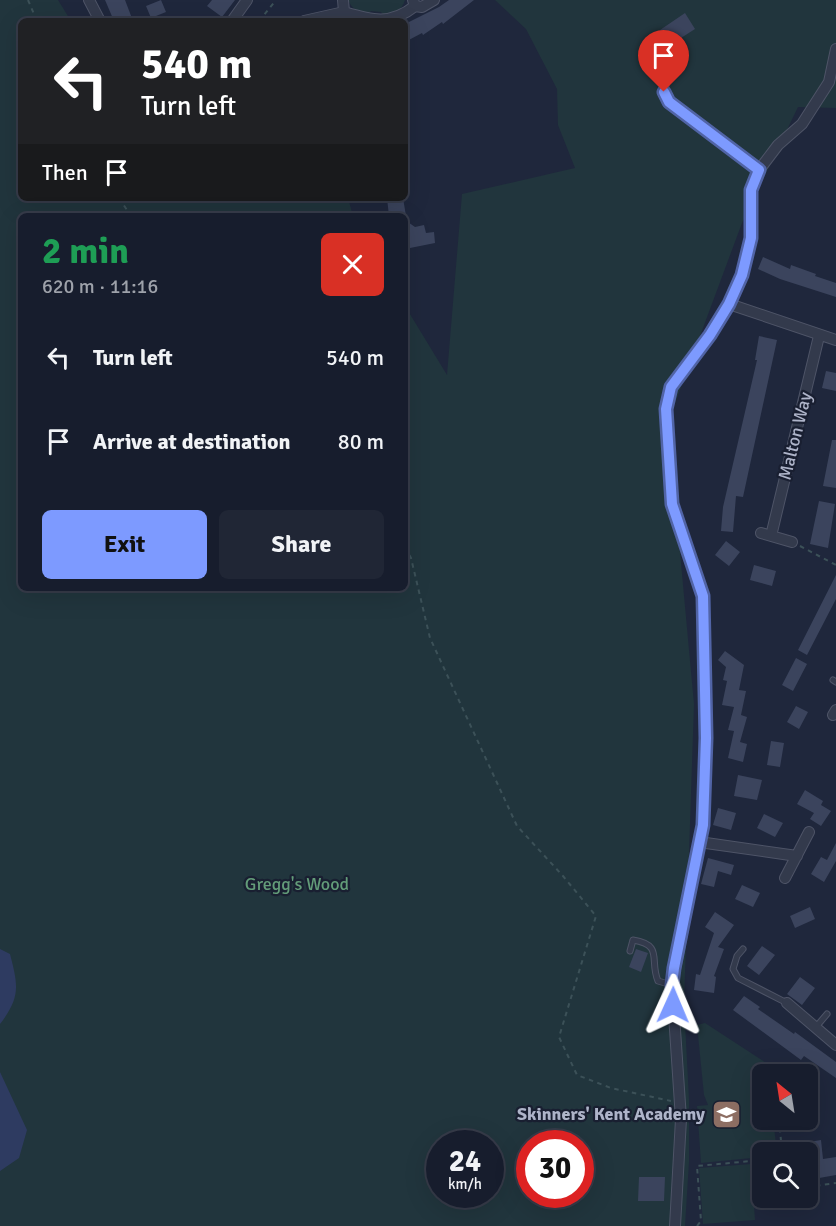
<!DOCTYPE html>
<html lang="en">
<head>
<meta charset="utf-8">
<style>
	:root { --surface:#171d2d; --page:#202635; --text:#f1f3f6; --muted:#9ea2aa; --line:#363b49; --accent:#7d9aff }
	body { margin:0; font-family:Signika,sans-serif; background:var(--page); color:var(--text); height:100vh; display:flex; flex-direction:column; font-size:22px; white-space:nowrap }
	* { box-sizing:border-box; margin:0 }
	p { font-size:20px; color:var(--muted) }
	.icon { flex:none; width:33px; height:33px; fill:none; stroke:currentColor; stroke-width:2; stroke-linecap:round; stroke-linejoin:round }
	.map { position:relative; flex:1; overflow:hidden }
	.panel { position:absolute; left:18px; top:213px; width:390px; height:378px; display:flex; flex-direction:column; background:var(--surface); border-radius:9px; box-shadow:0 6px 24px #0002,0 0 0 2px var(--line) }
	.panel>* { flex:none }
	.banner { position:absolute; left:18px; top:18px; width:390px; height:183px; border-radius:9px; box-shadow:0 6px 24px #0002,0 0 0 2px var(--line); background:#202124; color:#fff; overflow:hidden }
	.needle { width:39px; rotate:330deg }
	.controls { position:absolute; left:752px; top:1064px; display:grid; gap:12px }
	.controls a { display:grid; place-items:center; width:66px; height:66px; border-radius:9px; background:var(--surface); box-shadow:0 6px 24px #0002,0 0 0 2px var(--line); font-size:30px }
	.speed { position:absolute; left:426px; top:1130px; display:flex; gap:12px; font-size:30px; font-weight:700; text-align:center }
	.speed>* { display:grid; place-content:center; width:78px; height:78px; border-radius:50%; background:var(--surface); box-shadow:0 6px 24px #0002,0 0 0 2px var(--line); line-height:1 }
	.speed small { font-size:15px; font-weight:400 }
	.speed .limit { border:9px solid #d22; background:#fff; color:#111 }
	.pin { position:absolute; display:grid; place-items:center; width:51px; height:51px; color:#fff; margin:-62px -26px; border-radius:50% 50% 50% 0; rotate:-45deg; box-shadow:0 0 6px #0007 }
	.pin .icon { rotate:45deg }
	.me { position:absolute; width:66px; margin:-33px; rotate:1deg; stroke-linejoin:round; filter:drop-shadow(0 0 4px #0008) }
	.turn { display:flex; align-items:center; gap:21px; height:126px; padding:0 24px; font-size:27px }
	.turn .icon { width:78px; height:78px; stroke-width:2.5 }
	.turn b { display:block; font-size:42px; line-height:51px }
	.then { display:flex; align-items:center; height:57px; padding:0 24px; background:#0003; gap:12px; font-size:22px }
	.round { display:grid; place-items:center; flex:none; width:63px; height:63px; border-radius:9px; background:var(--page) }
	.overview { display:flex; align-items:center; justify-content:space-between; height:102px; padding:0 24px }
	h1 { font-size:36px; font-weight:800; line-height:45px; color:#1e9e55 }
	.button { display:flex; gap:12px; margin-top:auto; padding:12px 24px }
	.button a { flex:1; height:69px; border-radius:9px; background:var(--accent); color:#111; font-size:24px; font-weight:800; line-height:69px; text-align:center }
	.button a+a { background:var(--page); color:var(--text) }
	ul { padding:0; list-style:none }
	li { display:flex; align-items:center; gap:18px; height:84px; padding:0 24px }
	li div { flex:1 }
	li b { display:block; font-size:22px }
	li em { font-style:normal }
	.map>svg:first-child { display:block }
	.green { fill:#21353d; fill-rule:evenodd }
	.water { fill:#2e3b61 }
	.building { fill:#3b445d }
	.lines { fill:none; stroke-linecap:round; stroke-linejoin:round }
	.service-casing { stroke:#4e5467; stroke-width:7 }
	.minor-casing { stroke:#4e5467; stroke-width:12 }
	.path { stroke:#3c5158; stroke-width:2; stroke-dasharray:4.5 4.5; stroke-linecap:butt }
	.service { stroke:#333a4c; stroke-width:5 }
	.minor { stroke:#333a4c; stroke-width:10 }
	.route-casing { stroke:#5164a6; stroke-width:15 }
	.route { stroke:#7d9aff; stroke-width:10 }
	.labels { text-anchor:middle; stroke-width:4.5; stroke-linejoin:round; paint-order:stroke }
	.street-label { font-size:18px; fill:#aeb4c9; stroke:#191f31 }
	.park-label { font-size:18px; fill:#639c79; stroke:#191f31 }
	.poi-label { font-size:18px; font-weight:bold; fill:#aeb4c9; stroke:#191f31; text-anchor:end }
</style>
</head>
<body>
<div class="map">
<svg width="836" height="1226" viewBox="0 0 836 1226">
	<rect width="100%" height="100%" fill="#1f273c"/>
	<!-- green -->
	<path class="green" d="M0,0H58L71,21H21V198H348L353,216H21V588H405V306L447,375L462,194L575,168L558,125L557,89L526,29L495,0H836V108L798,107L742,223L668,422L694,704L684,1003L689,1099V1162L685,1226H0ZM440,1143H490V1194H440ZM530,1143H580V1194H530Z
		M348,0H405C402,10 395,15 384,16L381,12L371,11L367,15C358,12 352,9 348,0Z
		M705,1023L783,1074H762V1119H773L777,1152H762V1157L701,1163L697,1106L708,1105L704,1095L697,1025Z
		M751,1164L755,1220L703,1224L699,1168Z"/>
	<!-- water -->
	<path class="water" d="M0,949L10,954C18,985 21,997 0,1024Z
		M0,1072L27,1130L19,1158L0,1171Z"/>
	<!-- building -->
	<path class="building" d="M105,0H125L133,21H114Z
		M161,0L166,12L151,18L146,6Z
		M212,0H235L222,17L207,6Z
		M449,0H474L443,24L442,22L423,35L422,33L405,42V24L439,7Z
		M685,13L695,29L670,45L660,30Z
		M387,198H403L406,216H389Z
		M405,220L415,227L424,225L426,233L434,232L435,243L405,249Z
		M763,257L790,269L791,265L816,274L815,276L836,283V297L780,279L758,269Z
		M759,336L777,340L743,497L736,496L733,532L721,531L723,507L757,360H755Z
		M826,371L836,373V391L822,388Z
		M832,440H836V488L823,486Z
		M819,501L835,504L828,548L810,544Z
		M726,541L740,552L729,566L715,555Z
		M754,565L776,571L772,586L750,580Z
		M836,575V599L807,655L798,650Z
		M725,651L744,665L739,690L746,691L741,715L747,717L740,742L747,744L743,762L728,758L734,731L728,730L734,707L722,705L727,681L723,680L726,667L718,660Z
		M796,658L807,664L793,691L782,685Z
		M796,706L808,712L799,729L787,722Z
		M771,741L784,743L780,767L767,765Z
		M738,775L762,780L757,800L734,796Z
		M805,790L823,801L821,805L831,811L821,826L810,819L814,813L797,804Z
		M718,808L736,813L731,830L713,825Z
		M764,814L783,823L775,837L757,828Z
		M836,843V861L824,882L811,874L821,857L827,860Z
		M708,858L734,865L731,875L718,871L714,887L701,884Z
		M742,885L760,893L753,907L735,899Z
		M810,907L815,919L795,928L790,916Z
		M715,912L734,925L718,947L724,949L714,976L716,977L714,993L694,990L696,974L700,975L714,933L705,927Z
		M762,946L775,955L759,975L747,966Z
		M636,949L648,953L641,972L629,967Z
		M800,977L815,988L802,1005L787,994Z
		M744,996L760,1007L758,1009L794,1034L795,1032L836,1062V1078L804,1056L801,1060L733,1010Z
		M821,1140L823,1159L836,1157V1175L808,1180L807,1152H804L803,1143Z
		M639,1177H665L664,1201H638Z"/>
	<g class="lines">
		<defs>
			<path id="service" d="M681,56C675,68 661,85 666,99L759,170
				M833,680L836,682
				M743,949L737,956L733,969L738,978L787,1003
				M630,951L633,940C664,945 649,960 658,981L672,985
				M816,1027L827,1014"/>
			<path id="minor" d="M89,0L100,21
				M343,0L344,12C371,20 390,26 415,6L413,0
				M415,6L422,7L434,0
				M232,21L247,0
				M304,21L344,12
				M729,304L836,340
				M761,533L792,542
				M771,536L819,336
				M833,715L836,710
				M699,842L797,856
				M785,878L809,832
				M787,1003L836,1045
				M675,1226L681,1119L672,985L703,825L706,738L703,596L672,504L666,409L671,387L710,335L729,304L742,275L751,238V190L759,170L778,145L802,124L829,82L836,49"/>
		</defs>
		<!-- service casing -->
		<use href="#service" class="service-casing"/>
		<!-- minor casing -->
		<use href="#minor" class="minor-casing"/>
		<!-- path -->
		<path class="path" d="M28,0L37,21
			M259,21L276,0
			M120,198L123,204
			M127,198L123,204L131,216
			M800,546L836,565
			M405,547L411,558L430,638L517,826L563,876L596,916L559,1037L577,1075L611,1088L671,1101
			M779,1119L782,1152
			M807,1187L836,1183
			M697,1226L701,1221L697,1166L762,1160"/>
		<!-- service -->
		<use href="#service" class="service"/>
		<!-- minor -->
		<use href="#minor" class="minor"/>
	</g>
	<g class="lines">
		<defs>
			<path id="route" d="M664,92L669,102L759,170L751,190V238L742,275L729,304L710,335L671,387L666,409L672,504L703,596L706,738L703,825L674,968L672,985L673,1005"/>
		</defs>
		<!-- route casing -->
		<use href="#route" class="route-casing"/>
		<!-- route -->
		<use href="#route" class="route"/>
	</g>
	<!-- icons -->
	<defs>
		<symbol id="school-square" viewBox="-11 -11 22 22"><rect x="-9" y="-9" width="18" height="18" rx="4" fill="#8d6e63" stroke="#191f31"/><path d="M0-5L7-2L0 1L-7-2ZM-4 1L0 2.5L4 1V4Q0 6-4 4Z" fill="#fff"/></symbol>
	</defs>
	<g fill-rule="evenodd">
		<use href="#school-square" x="710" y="1098" width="33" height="33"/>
	</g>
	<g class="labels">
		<!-- street labels -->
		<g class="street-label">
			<text transform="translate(795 436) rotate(-76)" y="6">Malton Way</text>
		</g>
		<!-- park labels -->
		<g class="park-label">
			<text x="297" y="890">Gregg's Wood</text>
		</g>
		<!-- poi labels -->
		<g class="poi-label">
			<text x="705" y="1120">Skinners' Kent Academy</text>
		</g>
	</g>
</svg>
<div class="controls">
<a><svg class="needle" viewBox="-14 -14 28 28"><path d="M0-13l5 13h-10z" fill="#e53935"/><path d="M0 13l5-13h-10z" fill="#9ea2aa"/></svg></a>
<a><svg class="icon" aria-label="search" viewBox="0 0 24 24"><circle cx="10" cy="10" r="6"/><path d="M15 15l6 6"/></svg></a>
</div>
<div class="speed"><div>24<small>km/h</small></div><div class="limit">30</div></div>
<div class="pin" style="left:664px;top:92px;background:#d93025"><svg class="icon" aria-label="arrive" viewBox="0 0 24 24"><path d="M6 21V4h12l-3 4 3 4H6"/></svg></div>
<svg class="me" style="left:673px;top:1005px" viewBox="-20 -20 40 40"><path d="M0-17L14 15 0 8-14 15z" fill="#7d9aff" stroke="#fff" stroke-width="4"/></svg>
<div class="banner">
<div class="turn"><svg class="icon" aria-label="left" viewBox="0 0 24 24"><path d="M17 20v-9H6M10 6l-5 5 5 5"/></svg><div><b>540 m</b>Turn left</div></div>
<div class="then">Then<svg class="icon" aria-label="arrive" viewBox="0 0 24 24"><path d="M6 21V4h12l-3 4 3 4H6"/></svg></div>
</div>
<section class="panel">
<div class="overview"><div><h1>2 min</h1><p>620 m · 11:16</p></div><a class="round" style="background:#d93025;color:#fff"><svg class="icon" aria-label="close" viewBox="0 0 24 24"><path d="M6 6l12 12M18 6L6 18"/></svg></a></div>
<ul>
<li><svg class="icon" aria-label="left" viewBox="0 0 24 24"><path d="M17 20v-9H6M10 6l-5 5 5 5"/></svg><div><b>Turn left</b></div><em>540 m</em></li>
<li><svg class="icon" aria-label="arrive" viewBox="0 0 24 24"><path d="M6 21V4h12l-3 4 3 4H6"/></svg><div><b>Arrive at destination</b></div><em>80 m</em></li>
</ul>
<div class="button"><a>Exit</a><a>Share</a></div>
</section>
</div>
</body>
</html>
